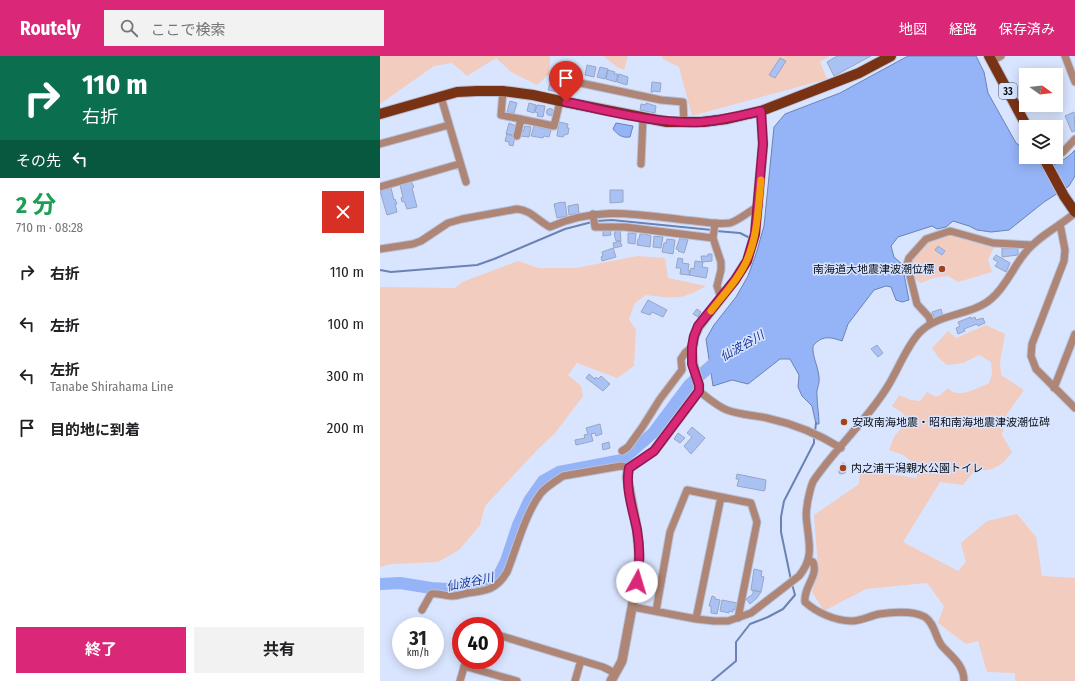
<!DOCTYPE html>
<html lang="ja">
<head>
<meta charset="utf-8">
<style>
	:root { --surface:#fff; --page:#f2f2f2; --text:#202124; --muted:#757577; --accent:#db2777 }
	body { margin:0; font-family:"Fira Sans Condensed","Noto Sans JP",sans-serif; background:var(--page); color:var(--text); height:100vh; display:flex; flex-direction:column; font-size:15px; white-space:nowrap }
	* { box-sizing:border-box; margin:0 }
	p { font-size:13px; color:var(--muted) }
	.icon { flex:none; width:22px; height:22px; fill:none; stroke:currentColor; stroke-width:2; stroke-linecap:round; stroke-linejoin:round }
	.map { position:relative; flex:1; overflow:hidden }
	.sheet { display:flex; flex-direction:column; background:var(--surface); width:380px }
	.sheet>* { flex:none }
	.hud { background:#0b6e4f; color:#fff; overflow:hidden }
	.needle { width:26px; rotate:105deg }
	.buttons { position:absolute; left:639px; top:12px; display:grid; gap:8px }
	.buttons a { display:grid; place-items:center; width:44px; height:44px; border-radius:0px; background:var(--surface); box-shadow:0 2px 10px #0003; font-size:20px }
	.speed { position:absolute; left:12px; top:561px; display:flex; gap:8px; font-size:20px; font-weight:700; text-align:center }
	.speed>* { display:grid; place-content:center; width:52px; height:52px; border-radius:50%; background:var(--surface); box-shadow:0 2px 10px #0003; line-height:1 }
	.speed small { font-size:10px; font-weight:400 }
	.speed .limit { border:6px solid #d22; background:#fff; color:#111 }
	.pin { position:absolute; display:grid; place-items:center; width:34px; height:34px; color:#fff; margin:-41px -17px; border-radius:50% 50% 50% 0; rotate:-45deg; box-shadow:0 0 4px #0007 }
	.pin .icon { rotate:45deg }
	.me { position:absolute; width:44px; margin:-22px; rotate:6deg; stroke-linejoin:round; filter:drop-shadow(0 0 3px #0008) }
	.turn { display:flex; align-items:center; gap:14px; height:84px; padding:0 16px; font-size:18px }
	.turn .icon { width:52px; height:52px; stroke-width:2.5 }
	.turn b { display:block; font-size:28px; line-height:34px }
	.then { display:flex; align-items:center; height:38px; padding:0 16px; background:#0003; gap:8px; font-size:15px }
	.round { display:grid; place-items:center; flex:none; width:42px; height:42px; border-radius:0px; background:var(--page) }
	.head { display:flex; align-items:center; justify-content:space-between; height:68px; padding:0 16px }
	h1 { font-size:24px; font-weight:700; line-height:30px; color:#1e9e55 }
	.action { display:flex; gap:8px; margin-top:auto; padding:8px 16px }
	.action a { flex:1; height:46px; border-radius:0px; background:var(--accent); color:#fff; font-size:16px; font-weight:700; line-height:46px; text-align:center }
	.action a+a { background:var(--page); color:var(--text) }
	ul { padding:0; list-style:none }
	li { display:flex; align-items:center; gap:12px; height:52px; padding:0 16px }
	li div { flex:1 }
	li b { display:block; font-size:15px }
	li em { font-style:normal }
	header { display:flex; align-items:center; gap:24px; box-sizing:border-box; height:56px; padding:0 20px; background:var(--accent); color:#fff }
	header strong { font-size:19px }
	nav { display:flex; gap:22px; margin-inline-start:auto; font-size:14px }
	.search { width:280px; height:36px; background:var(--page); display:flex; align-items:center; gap:10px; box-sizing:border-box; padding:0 14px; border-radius:0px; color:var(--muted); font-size:15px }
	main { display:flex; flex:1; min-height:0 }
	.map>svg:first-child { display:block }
	.green { fill:#f2ccbe }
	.water { fill:#95b4f7; stroke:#6a82b4 }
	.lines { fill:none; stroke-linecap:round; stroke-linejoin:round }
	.stream { stroke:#6a82b4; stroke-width:2 }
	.river { stroke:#95b4f7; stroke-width:12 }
	.building { fill:#aac1f4; stroke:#98a6c4 }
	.minor-casing { stroke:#b7c2da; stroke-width:9 }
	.tertiary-casing { stroke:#b7c2da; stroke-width:11 }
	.primary-casing { stroke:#b7c2da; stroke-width:12 }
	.minor { stroke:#af8575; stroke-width:7 }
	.tertiary { stroke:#af8575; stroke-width:9 }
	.primary { stroke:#7a3215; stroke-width:10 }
	.route-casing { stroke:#8e194d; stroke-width:10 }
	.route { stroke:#db2777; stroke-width:7 }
	.slow { stroke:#f59e0b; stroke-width:7 }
	.poi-dot { fill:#a64115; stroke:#d9e5ff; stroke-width:1.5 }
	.labels { text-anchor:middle; stroke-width:3; stroke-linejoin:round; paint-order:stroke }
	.shield { fill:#d9e5ff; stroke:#464d5c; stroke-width:1 }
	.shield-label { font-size:10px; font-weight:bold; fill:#070c16 }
	.poi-label { font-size:11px; fill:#070c16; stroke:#d9e5ff; text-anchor:start }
	.water-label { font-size:12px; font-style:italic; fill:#1a3896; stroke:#d9e5ff }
</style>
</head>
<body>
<header>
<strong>Routely</strong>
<div class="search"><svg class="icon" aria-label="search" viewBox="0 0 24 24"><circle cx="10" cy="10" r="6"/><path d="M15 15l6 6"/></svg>ここで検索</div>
<nav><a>地図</a><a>経路</a><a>保存済み</a></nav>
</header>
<main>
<section class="sheet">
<div class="hud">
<div class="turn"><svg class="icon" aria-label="right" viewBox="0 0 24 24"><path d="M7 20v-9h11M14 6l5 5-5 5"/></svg><div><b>110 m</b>右折</div></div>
<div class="then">その先<svg class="icon" aria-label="left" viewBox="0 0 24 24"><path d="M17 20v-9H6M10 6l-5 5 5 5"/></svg></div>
</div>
<div class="head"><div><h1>2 分</h1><p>710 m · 08:28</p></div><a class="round" style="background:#d93025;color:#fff"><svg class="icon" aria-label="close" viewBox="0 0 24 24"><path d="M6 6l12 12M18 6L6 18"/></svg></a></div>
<ul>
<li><svg class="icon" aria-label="right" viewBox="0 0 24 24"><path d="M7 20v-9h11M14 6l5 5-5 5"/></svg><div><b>右折</b></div><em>110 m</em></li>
<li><svg class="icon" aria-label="left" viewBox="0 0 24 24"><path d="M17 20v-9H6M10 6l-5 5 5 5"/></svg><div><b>左折</b></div><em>100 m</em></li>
<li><svg class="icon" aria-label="left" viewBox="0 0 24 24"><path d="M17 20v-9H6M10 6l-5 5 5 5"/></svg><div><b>左折</b><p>Tanabe Shirahama Line</p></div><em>300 m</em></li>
<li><svg class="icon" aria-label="arrive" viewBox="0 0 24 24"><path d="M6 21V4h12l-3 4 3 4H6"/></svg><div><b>目的地に到着</b></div><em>200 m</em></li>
</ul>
<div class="action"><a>終了</a><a>共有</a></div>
</section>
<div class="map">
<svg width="695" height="625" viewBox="0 0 695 625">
	<rect width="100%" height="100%" fill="#d9e5ff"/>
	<!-- green -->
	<path class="green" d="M0,0H170L169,18L157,29L131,16L116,2L87,20L72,7L54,10L0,48Z
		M223,0H248L244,14L237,11Z
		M282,0H450L440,6L447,23L312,60L299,11L283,3Z
		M569,177L596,184L614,191L608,204L612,216L578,226L568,220L553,222L541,227L532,222C532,217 530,212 531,207C534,190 556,182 569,177Z
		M257,200L285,202L288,222L326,230C301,245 294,242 266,239L255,247L249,263L256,274L254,310L237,322L197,307L188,319L201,330L203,340L176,376L157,394L105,450L100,469L79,494L58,506L11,508L0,511V231L75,232L82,226L138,205L159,212H196Z
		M606,269L625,278L620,306L621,319L644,334L627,358L622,379L632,396C622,410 613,416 595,414L583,429L560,426L523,486L578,515L586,506L581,487L607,465L637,458L656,481L662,520L695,522V625H635V617L607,616L598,585L586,588L558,567L564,550L547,527L486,533L444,555L432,536L438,511L434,459L479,428L480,414L537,422L535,408L523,399L509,394L514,381L527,365L524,358L512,350L519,339L531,344L540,345L547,336L554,340H559L568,332C579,344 597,332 609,327L612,318L611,306L599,299L583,307L567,309L559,302L552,292L568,275L576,282Z"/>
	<!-- water -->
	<path class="water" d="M528,0H596L604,16L608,37L636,87L646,94V101C658,101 658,103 663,113C675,109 686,104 695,94V120L689,130L664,146L629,174L611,176L597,174L589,170L573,165L566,171L557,173L552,170L518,181L511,190L514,201L522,208L529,244L522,246L516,244L511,231L506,230L494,234L468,268L462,285C450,281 442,279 433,290C432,300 438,310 439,321C440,329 436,333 437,339C437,349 439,358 439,368H436L432,350L422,340L418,331L419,319L410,303H400L368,328L352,324L333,330L326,283L334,269L356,241L368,220L376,198L384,170L394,71L405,58L460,37Z
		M236,67L253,70L250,81C242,82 238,79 233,73Z"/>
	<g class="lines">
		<!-- stream -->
		<path class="stream" d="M217,165L232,164L332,174
			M336,175L360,177L370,182
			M0,214L11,216L97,209L114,203L185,173L212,166
			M435,376L436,367
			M411,524L401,476V461L404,445L434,387V381
			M332,625L356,605V586L370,568L388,561L403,553L415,539L412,528"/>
		<!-- river -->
		<path class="river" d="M0,528L20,527L51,532L68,533L90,529L118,521L126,505L138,469L149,445L163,425L179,416L242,404L273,377L309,329L341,301"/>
	</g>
	<!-- building -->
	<path class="building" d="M457,0H491L454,20L447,6Z
		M400,2L406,5L395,22L389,19Z
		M207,9L216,11L214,21L205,19Z
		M220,11L228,13L225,23L217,21Z
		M228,14L235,16L234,18H238L236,26L226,23Z
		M239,18L248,21L247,29L237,26Z
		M176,21L185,23L184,30L172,27L173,23L176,24Z
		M272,26L281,27L280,36L273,35V36H271Z
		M170,27L180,30L179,36L168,34Z
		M130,45L137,47L134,57L127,56Z
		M149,47L156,49L154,57L147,55Z
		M266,47L276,50L275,57L260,54L261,48L266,49Z
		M157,49L165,50L163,61L157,60L158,57L155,56Z
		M166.5 56a3.5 3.5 0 1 1 7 0a3.5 3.5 0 1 1-7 0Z
		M694,56L695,75L692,76L685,60Z
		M179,66L188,68L187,72H189L188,78L184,79L183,81L177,80Z
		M129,67L136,70L135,79L126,78Z
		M145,70L151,71L149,81L140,80L141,76H143Z
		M154,70L171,74L169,81L164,80L163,82L151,80Z
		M127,78L135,81L133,90L129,89V86L125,85Z
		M31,126L32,127L34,131L32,132L37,151L27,153L24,145L22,146L21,142L23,141L20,129Z
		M11,132L14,144L15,143L17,148H15L17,156L7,159L0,135Z
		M230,134H243V146L230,147Z
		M182,146V147L185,146L187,160L177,162L174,148Z
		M198,148L199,157L189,159L188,150Z
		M230,173L231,179L223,180V174Z
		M235,174H240L241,185H236L234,177H236Z
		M248,177H256L255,188L248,187Z
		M262,177L271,180L270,191L257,189L258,183H259L260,178L262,179Z
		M274,180L283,181L281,192L273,191Z
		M300,182L308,184L304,197L298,195L299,194L296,193Z
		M287,183L295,184L293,198L282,196L284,187H286Z
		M240,185L242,190L234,192L233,187Z
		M558,190L565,195L562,199L555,194Z
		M233,192L236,201L222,205L221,201L223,200L222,196Z
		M622,192H638V199L622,201Z
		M328,198H332V205L322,206L321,200H328Z
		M616,199L630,207L626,216L615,210L618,206L613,203Z
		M298,202L303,203L302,207L309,208L308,214L310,215L309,219L300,218L301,212H296Z
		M315,205L323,206L322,211L328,212L326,222L309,219L311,212L314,213Z
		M268,244L287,254L283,261L272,256L270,259L261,256Z
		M317,253L321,256L318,261L313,258Z
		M561,253L563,260L555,263L552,256Z
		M591,261V263L595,261L596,264L603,262L605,267L598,270L597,268L584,273L585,275L578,278L576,272L580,270L578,266Z
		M497,289L503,297L498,301L491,293Z
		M209,318L215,323L216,321L218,323L221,320L230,328L223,335L206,322Z
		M220,368L222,378L216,380L215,377L211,378L213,385L196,389L195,384L205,382L204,379L208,378L206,372Z
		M312,371L325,382L311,398L304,390L312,381L307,377Z
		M298,377L305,382L300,387L294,383Z
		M229,386L230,392L223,394L222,388Z
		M462,407H464L467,410L465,417L461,418L459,417V415Z
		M357,418L386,424L385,434L384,435L357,430L359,423H356Z
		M374,513L382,515L381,520L384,521L381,536L371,534Z
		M373,534L381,536L377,542L370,548L366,543L373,538Z
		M332,540L335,541V543L340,544L337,558L331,557V550H329Z
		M342,544L357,547L355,554L353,553V556L349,555V557L340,555Z"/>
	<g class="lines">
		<defs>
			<path id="minor" d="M685,0L695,26
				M611,5L621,0
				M123,35L121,59L174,70L180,45
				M61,41L86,126
				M186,46L191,25L281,44L303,46L304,66
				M137,80L141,63
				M0,88L69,69
				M666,106L683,96L695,83
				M261,108L263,61
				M0,131L79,108
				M213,158L215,171H245L333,182
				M335,167L333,182L341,206V214L337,230L341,242
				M680,168L685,194L684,205L652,288L651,300L656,313L695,352
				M0,193L33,188L41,185L68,167L82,163L137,153C151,154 158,165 170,171C216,150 256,158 305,164C319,165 336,169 350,167C358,165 371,154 379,150
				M551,268L549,261L537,248L527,208L529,202L546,183L570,175L613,187L652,189
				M674,332L695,278
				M319,335C328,342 337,350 347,354C360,359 374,359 387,362C414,368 437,377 461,392
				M242,395L248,391L263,370L280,343L302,314L301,303L305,297L312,291
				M428,504L433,506C439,520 423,531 425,546C437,557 456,565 472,565C481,565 490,560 499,558C513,556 532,554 545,561C555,568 555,581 562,590C572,601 584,609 584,625
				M253,551L316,563L334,565H348L371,557L419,520C434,502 429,488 427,468C425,457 427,446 430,435C431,431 432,427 434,424C456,392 485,366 506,333C518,315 525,292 540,276C559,257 591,260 611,243C626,231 633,211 645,197C658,180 679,171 695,157
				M42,554L51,538C59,537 65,540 73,540C78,540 83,538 88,537C107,535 117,533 127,516C137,491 145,458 161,437C167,430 176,425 183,420L241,410L249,412
				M276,555L290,476L307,434L371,447L377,466L358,562
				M316,563L341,441
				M115,578L223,611L235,617
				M84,610L137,625
				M80,625L86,604
				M195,625L201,604"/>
			<path id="tertiary" d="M231,625L242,605L259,514V495L257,474L247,421L249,412L274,395L319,335V329L313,308L312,295L314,281L319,270L355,224L367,205L375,178L383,88L381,55"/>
			<path id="primary" d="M609,0L647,71
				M0,58L77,36L97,35H123L153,39L180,45L287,66H322L347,63L381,55L479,17L511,0
				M663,101L684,140L695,156"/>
		</defs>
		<!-- minor casing -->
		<use href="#minor" class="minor-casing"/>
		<!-- tertiary casing -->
		<use href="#tertiary" class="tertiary-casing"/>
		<!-- primary casing -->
		<use href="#primary" class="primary-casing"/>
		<!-- minor -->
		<use href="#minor" class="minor"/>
		<!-- tertiary -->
		<use href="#tertiary" class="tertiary"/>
		<!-- primary -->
		<use href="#primary" class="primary"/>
	</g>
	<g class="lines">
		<defs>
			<path id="route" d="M186,46C230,55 276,68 321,66C341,65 362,59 381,55L383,88L375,178L367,205L355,224L318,270L314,280L312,291V308L319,329V335L274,395L249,412C245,432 253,454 257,474C260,491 260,509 257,526"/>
		</defs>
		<!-- route casing -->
		<use href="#route" class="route-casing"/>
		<!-- route -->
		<use href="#route" class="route"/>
		<!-- slow -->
		<path class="slow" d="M331,255C343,239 359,223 367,204C378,179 378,151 381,124"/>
	</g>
	<!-- markers -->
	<g class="poi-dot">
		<circle cx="562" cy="213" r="4"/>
		<circle cx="464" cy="366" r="4"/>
		<circle cx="463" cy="412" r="4"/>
	</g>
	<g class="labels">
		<!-- shield labels -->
		<rect class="shield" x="619" y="27" width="18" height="16" rx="3"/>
		<g class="shield-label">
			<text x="628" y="39">33</text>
		</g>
		<!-- poi labels -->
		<g class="poi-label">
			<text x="554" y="217" text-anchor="end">南海道大地震津波潮位標</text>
			<text x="472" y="370">安政南海地震・昭和南海地震津波潮位碑</text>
			<text x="471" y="416">内之浦干潟親水公園トイレ</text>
		</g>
		<!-- water labels -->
		<g class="water-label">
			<text transform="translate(362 290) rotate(-30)" y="4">仙波谷川</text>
			<text transform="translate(90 526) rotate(-12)" y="4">仙波谷川</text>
		</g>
	</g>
</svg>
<div class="buttons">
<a><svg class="needle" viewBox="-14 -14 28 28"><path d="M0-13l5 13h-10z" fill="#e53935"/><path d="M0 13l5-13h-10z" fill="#757577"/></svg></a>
<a><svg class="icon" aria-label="layers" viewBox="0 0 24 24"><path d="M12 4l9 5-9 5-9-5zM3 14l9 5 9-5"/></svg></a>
</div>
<div class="speed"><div>31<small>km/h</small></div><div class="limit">40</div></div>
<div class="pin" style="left:186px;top:46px;background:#d93025"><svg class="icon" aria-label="arrive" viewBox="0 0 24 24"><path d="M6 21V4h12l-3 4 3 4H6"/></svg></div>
<svg class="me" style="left:257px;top:526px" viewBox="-20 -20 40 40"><circle r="19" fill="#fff"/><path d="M0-13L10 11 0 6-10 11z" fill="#db2777"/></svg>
</div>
</main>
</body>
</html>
